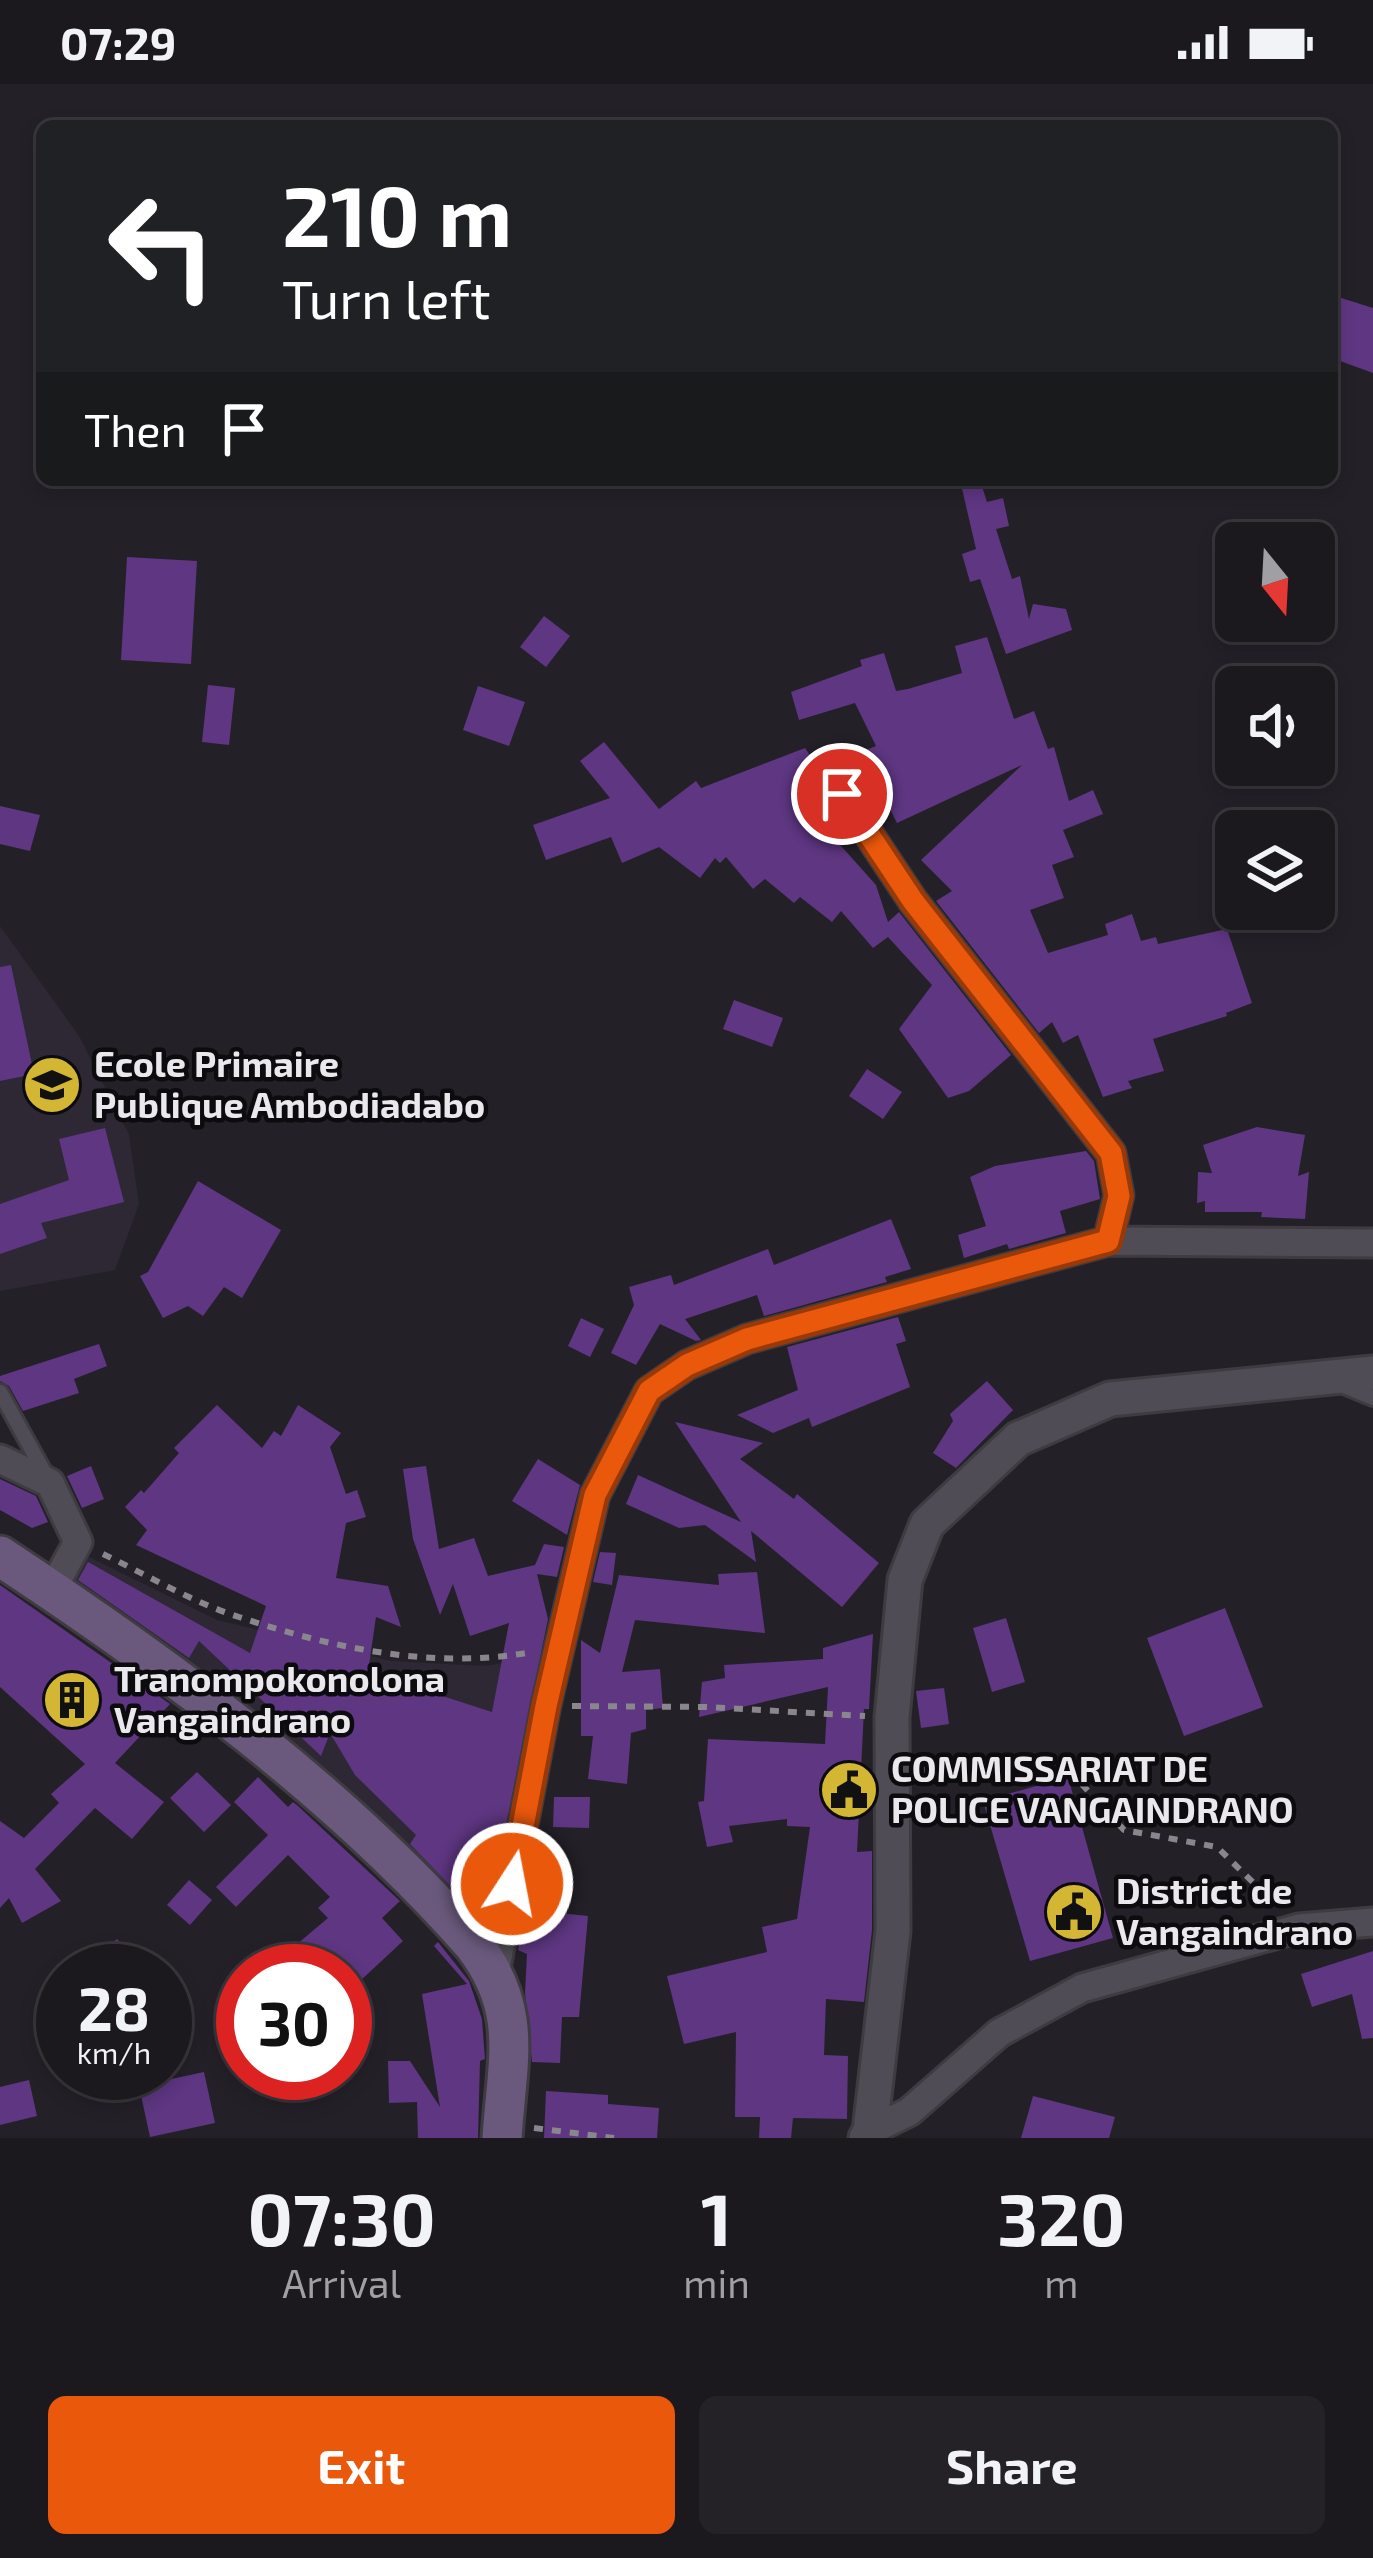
<!DOCTYPE html>
<html lang="en">
<head>
<meta charset="utf-8">
<style>
	:root { --surface:#1b181e; --page:#242127; --text:#f1f3f6; --muted:#a0a0a4; --line:#39373c; --accent:#ea580c }
	body { margin:0; font-family:"Exo 2",sans-serif; background:var(--page); color:var(--text); height:100vh; display:flex; flex-direction:column; font-size:45px; white-space:nowrap }
	* { box-sizing:border-box; margin:0 }
	p { font-size:39px; color:var(--muted) }
	.icon { flex:none; width:66px; height:66px; fill:none; stroke:currentColor; stroke-width:2; stroke-linecap:round; stroke-linejoin:round }
	.map { position:relative; height:2054px; overflow:hidden }
	.sheet { display:flex; flex-direction:column; background:var(--surface); flex:1 }
	.sheet>* { flex:none }
	.top-card { position:absolute; left:36px; top:36px; width:1302px; height:366px; border-radius:18px; box-shadow:0 6px 18px #0003,0 0 0 3px var(--line); background:#202124; color:#fff; overflow:hidden }
	.needle { width:78px; rotate:162deg }
	.tools { position:absolute; left:1215px; top:438px; display:grid; gap:24px }
	.tools a { display:grid; place-items:center; width:120px; height:120px; border-radius:18px; background:var(--surface); box-shadow:0 6px 18px #0003,0 0 0 3px var(--line); font-size:60px }
	.speed { position:absolute; left:36px; top:1860px; display:flex; gap:24px; font-size:60px; font-weight:700; text-align:center }
	.speed>* { display:grid; place-content:center; width:156px; height:156px; border-radius:50%; background:var(--surface); box-shadow:0 6px 18px #0003,0 0 0 3px var(--line); line-height:1 }
	.speed small { font-size:30px; font-weight:400 }
	.speed .limit { border:18px solid #d22; background:#fff; color:#111 }
	.pin { position:absolute; display:grid; place-items:center; width:102px; height:102px; color:#fff; margin:-51px; border:6px solid #fff; border-radius:50%; box-shadow:0 3px 12px #0007 }
	.me { position:absolute; width:132px; margin:-66px; rotate:11deg; stroke-linejoin:round; filter:drop-shadow(0 0 9px #0008) }
	.turn { display:flex; align-items:center; gap:42px; height:252px; padding:0 48px; font-size:54px }
	.turn .icon { width:156px; height:156px; stroke-width:2.5 }
	.turn b { display:block; font-size:84px; line-height:102px }
	.then { display:flex; align-items:center; height:114px; padding:0 48px; background:#0003; gap:24px; font-size:45px }
	.eta { display:flex; justify-content:space-evenly; align-items:center; height:204px; text-align:center }
	.eta b { font-size:72px; font-weight:700; line-height:84px }
	.button { display:flex; gap:24px; margin-top:auto; padding:24px 48px }
	.button a { flex:1; height:138px; border-radius:18px; background:var(--accent); color:#fff; font-size:48px; font-weight:700; line-height:138px; text-align:center }
	.button a+a { background:var(--page); color:var(--text) }
	.status { display:flex; justify-content:space-between; align-items:center; height:84px; padding:0 60px; background:var(--surface); direction:ltr }
	.status svg { height:33px; fill:currentColor }
	.map>svg:first-child { display:block }
	.built { fill:#2e2835 }
	.building { fill:#5e3682 }
	.lines { fill:none; stroke-linecap:round; stroke-linejoin:round }
	.service-casing { stroke:#3e3b41; stroke-width:20 }
	.minor-casing { stroke:#3e3b41; stroke-width:33 }
	.tertiary-casing { stroke:#3e3b41; stroke-width:39 }
	.secondary-casing { stroke:#3e3b41; stroke-width:45 }
	.path { stroke:#89868d; stroke-width:6; stroke-dasharray:9 9; stroke-linecap:butt }
	.service { stroke:#504c55; stroke-width:14 }
	.minor { stroke:#504c55; stroke-width:27 }
	.tertiary { stroke:#504c55; stroke-width:33 }
	.secondary { stroke:#6a597c; stroke-width:39 }
	.route-casing { stroke:#983908; stroke-width:30 }
	.route { stroke:#ea580c; stroke-width:21 }
	.labels { text-anchor:middle; stroke-width:9; stroke-linejoin:round; paint-order:stroke }
	.poi-label { font-size:36px; font-weight:bold; fill:#eae8ed; stroke:#0c0b0e; text-anchor:start }
</style>
</head>
<body>
<div class="status"><b>07:29</b><svg viewBox="0 0 49 12"><path d="M0 12V9h3v3zM5 12V6h3v6zM10 12V3h3v9zM15 12V0h3v12zM26 1h20v11H26zM47 4h2v5h-2z"/></svg></div>
<div class="map">
<svg width="1373" height="2054" viewBox="0 0 1373 2054">
	<rect width="100%" height="100%" fill="#242028"/>
	<!-- built -->
	<path class="built" d="M0,842L79,952L129,1051L139,1120L115,1186L0,1207Z
		M87,1472L217,1536L391,1577L484,1582L554,1571L493,1859L67,1510Z"/>
	<!-- building -->
	<path class="building" d="M1338,213L1373,224V289L1332,274V231Z
		M960,396H980L987,418L1003,414L1009,442L996,445L1012,495L1020,492L1029,535L1033,520L1066,525L1072,546L1006,570L980,495L970,498L962,470L976,465Z
		M127,473L197,477L191,580L121,576Z
		M544,532L570,552L546,583L520,563Z
		M987,553L1014,635L1034,627L1048,665L1054,663L1069,717L1093,706L1103,730L1063,746L1074,773L1052,781L1064,814L1030,826L1048,869L1108,851L1105,840L1132,830L1141,857L1156,853L1158,860L1227,845L1252,919L1226,929L1227,932L1153,955L1164,987L1128,997L1132,1004L1103,1013L1078,951L1063,959L1052,938L1039,949L936,817L952,807L921,776L1022,681L897,739L880,705L868,717L849,694H833L826,703V719L843,744L834,754L876,801L888,838L899,828L1011,971L969,1007L948,1014L899,945L932,901L888,853L873,864L841,827L832,838L800,813L794,819L765,795L753,805L726,773L720,779L715,774L700,794L659,763L622,779L611,753L546,776L533,741L610,714L580,677L604,658L659,725L696,697L701,704L805,664L819,684L876,662L855,619L799,636L791,608L862,582L860,576L884,569L896,607L908,605L962,589L955,562Z
		M208,601L235,604L229,661L202,658Z
		M478,602L525,618L509,662L463,646Z
		M0,722L40,731L30,767L0,760Z
		M11,881L34,990L0,997V883Z
		M734,916L783,934L772,963L723,945Z
		M867,985L902,1008L883,1035L849,1012Z
		M1257,1043L1305,1051L1298,1092L1309,1088L1305,1135L1261,1133L1262,1128H1205V1117L1197,1119L1198,1088L1212,1089L1203,1061Z
		M105,1044L124,1118L41,1139L47,1154L0,1170V1120L69,1096L59,1055Z
		M1086,1067L1094,1077L1100,1115L1060,1127L1066,1149L1009,1165L1007,1160L964,1174L958,1151L986,1142L970,1093L995,1082Z
		M198,1097L281,1146L242,1214L224,1203L203,1232L188,1222L163,1234L140,1192L148,1188Z
		M891,1135L911,1185L885,1193L887,1198L764,1232L757,1211L685,1235L701,1256L696,1257L660,1240L636,1281L611,1269L634,1221L629,1203L671,1191L674,1201L768,1165L774,1181Z
		M898,1233L906,1257L896,1260L910,1303L812,1343L809,1334L773,1349L737,1331L798,1306L787,1263Z
		M581,1234L604,1245L590,1273L568,1262Z
		M99,1260L107,1282L74,1295L79,1309L23,1327L9,1302L0,1297V1292Z
		M987,1297L1013,1326L956,1384L933,1369L953,1337L950,1330Z
		M217,1321L262,1364L274,1347L281,1352L298,1321L341,1349L330,1363L346,1410L357,1406L366,1433L346,1439L336,1494L388,1502L401,1543L376,1533L368,1588L492,1628L509,1539L470,1552L453,1500L440,1531L413,1455L403,1385L426,1382L439,1465L474,1454L488,1492L535,1481L544,1460L564,1463L557,1493L537,1490L548,1535L486,1839L410,1760L416,1751L355,1691L330,1649L321,1672L199,1557L189,1574L78,1496L88,1478L250,1569L266,1522L136,1461L147,1446L125,1423L141,1406L144,1409L179,1369L174,1364Z
		M675,1338L763,1359L740,1375L794,1415L797,1410L879,1479L842,1523L751,1447L756,1478L705,1441L679,1444L626,1420L638,1391L741,1438Z
		M538,1375L580,1401L567,1451L512,1417Z
		M91,1382L104,1415L82,1424L67,1392Z
		M0,1395L36,1412L48,1438L32,1444L0,1426Z
		M600,1468L616,1469L612,1501L593,1498Z
		M757,1488L765,1549L635,1536L622,1588L660,1585L663,1624L646,1626V1645L631,1649L627,1700L588,1695L593,1652H581V1556L600,1569L619,1491L719,1501L718,1490Z
		M0,1501L170,1620L115,1679L164,1718L132,1755L95,1724L35,1785L61,1817L22,1839L9,1814L0,1824V1737L24,1754L59,1719L51,1710L85,1680L0,1603Z
		M1225,1524L1263,1623L1184,1652L1147,1554Z
		M1006,1534L1025,1598L992,1608L973,1544Z
		M873,1550L869,1625H864L857,1768L872,1767V1846L864,1918L826,1915L824,1971L848,1972L847,2035L793,2034L791,2054H759L760,2033H735L736,1948L684,1960L667,1892L767,1868L762,1843L797,1835L810,1743L787,1742V1735L729,1742L733,1758L707,1763L698,1718L704,1717L708,1655L825,1660L828,1603L699,1633L702,1598L725,1594L724,1581L823,1575V1564Z
		M944,1604L949,1640L921,1644L916,1607Z
		M197,1688L231,1721L204,1748L170,1714Z
		M258,1693L288,1723L293,1718L298,1722L400,1817L382,1834L403,1857L345,1911V1887H265L328,1834L318,1824L330,1813L288,1771L236,1823L216,1803L268,1751L234,1718Z
		M1068,1693L1113,1854L1030,1877L983,1717Z
		M554,1713H590L589,1744L553,1743Z
		M549,1782L550,1828L588,1832L579,1933H562L560,1979L532,1978L525,1909L527,1870L518,1866L534,1783Z
		M189,1796L212,1816L190,1841L167,1821Z
		M117,1855L145,1887H79Z
		M438,1858L469,1897L482,1935L485,1975L480,1977L478,2054H418L417,2018L389,2019L388,1977H410L440,2023L422,1910L467,1900L434,1862Z
		M1373,1867V1954L1362,1955L1352,1910L1312,1923L1301,1890Z
		M204,1988L215,2039L150,2053L139,2002Z
		M29,1996L37,2032L0,2041V2003Z
		M546,2007L608,2011V2020L659,2024L657,2054H544Z
		M1033,2012L1115,2033L1109,2054H1021Z"/>
	<g class="lines">
		<defs>
			<path id="service" d="M1344,1302L1373,1314
				M0,1308L48,1395"/>
			<path id="minor" d="M842,710L913,817L1111,1069L1119,1111L1108,1157
				M0,1375L50,1399L78,1458L52,1506
				M495,1889L546,1621L595,1411L649,1307L687,1281L747,1255L1108,1157L1373,1159
				M870,2047L909,2028L999,1949L1082,1904L1299,1844L1373,1838"/>
			<path id="tertiary" d="M866,2054L870,2047L893,1847L892,1633L905,1496L927,1440L1018,1355L1110,1315L1373,1289"/>
			<path id="secondary" d="M0,1472C168,1583 340,1708 474,1861C524,1927 507,1976 502,2054"/>
		</defs>
		<!-- service casing -->
		<use href="#service" class="service-casing"/>
		<!-- minor casing -->
		<use href="#minor" class="minor-casing"/>
		<!-- tertiary casing -->
		<use href="#tertiary" class="tertiary-casing"/>
		<!-- secondary casing -->
		<use href="#secondary" class="secondary-casing"/>
		<!-- path -->
		<path class="path" d="M103,1470C147,1491 192,1518 239,1533C332,1564 434,1586 532,1568
			M572,1622L706,1623L865,1632
			M924,1686L986,1682L1062,1687L1077,1695L1124,1746L1217,1763L1275,1820
			M534,2044L614,2054"/>
		<!-- service -->
		<use href="#service" class="service"/>
		<!-- minor -->
		<use href="#minor" class="minor"/>
		<!-- tertiary -->
		<use href="#tertiary" class="tertiary"/>
		<!-- secondary -->
		<use href="#secondary" class="secondary"/>
	</g>
	<g class="lines">
		<defs>
			<path id="route" d="M512,1800L546,1622L595,1411L649,1307L687,1281L747,1255L1108,1157L1119,1112L1111,1069L913,817L842,710"/>
		</defs>
		<!-- route casing -->
		<use href="#route" class="route-casing"/>
		<!-- route -->
		<use href="#route" class="route"/>
	</g>
	<!-- icons -->
	<defs>
		<symbol id="school-disc" viewBox="-11 -11 22 22"><circle r="9.5" fill="#d4b635" stroke="#0c0b0e"/><path d="M0-5L7-2L0 1L-7-2ZM-4 1L0 2.5L4 1V4Q0 6-4 4Z" fill="#111"/></symbol>
		<symbol id="building-disc" viewBox="-11 -11 22 22"><circle r="9.5" fill="#d4b635" stroke="#0c0b0e"/><path d="M-4-6H4V6H1V3H-1V6H-4ZM-2.5-4.3h1.7v1.8h-1.7ZM.8-4.3h1.7v1.8H.8ZM-2.5-1h1.7V.8h-1.7ZM.8-1h1.7V.8H.8Z" fill="#111"/></symbol>
		<symbol id="civic-disc" viewBox="-11 -11 22 22"><circle r="9.5" fill="#d4b635" stroke="#0c0b0e"/><path d="M-.6-6.5H3V-4.5H.6V-3L4-1V1h2V6H-6V1h2V-1L-.6-3ZM-1.2 2.5V6h2.4V2.5Z" fill="#111"/></symbol>
	</defs>
	<g fill-rule="evenodd">
		<use href="#school-disc" x="19" y="968" width="66" height="66"/>
		<use href="#building-disc" x="39" y="1583" width="66" height="66"/>
		<use href="#civic-disc" x="816" y="1673" width="66" height="66"/>
		<use href="#civic-disc" x="1041" y="1795" width="66" height="66"/>
	</g>
	<g class="labels">
		<!-- poi labels -->
		<g class="poi-label">
			<text x="94" y="993">Ecole Primaire<tspan x="94" dy="41">Publique Ambodiadabo</tspan></text>
			<text x="114" y="1608">Tranompokonolona<tspan x="114" dy="41">Vangaindrano</tspan></text>
			<text x="891" y="1698">COMMISSARIAT DE<tspan x="891" dy="41">POLICE VANGAINDRANO</tspan></text>
			<text x="1116" y="1820">District de<tspan x="1116" dy="41">Vangaindrano</tspan></text>
		</g>
	</g>
</svg>
<div class="tools">
<a><svg class="needle" viewBox="-14 -14 28 28"><path d="M0-13l5 13h-10z" fill="#e53935"/><path d="M0 13l5-13h-10z" fill="#a0a0a4"/></svg></a>
<a><svg class="icon" aria-label="sound" viewBox="0 0 24 24"><path d="M4 9h4l5-4v14l-5-4H4zM17 9q2 3 0 6"/></svg></a>
<a><svg class="icon" aria-label="layers" viewBox="0 0 24 24"><path d="M12 4l9 5-9 5-9-5zM3 14l9 5 9-5"/></svg></a>
</div>
<div class="speed"><div>28<small>km/h</small></div><div class="limit">30</div></div>
<div class="pin" style="left:842px;top:710px;background:#d93025"><svg class="icon" aria-label="arrive" viewBox="0 0 24 24"><path d="M6 21V4h12l-3 4 3 4H6"/></svg></div>
<svg class="me" style="left:512px;top:1800px" viewBox="-20 -20 40 40"><circle r="17" fill="#ea580c" stroke="#fff" stroke-width="3"/><path d="M0-11L8 9 0 5-8 9z" fill="#fff"/></svg>
<div class="top-card">
<div class="turn"><svg class="icon" aria-label="left" viewBox="0 0 24 24"><path d="M17 20v-9H6M10 6l-5 5 5 5"/></svg><div><b>210 m</b>Turn left</div></div>
<div class="then">Then<svg class="icon" aria-label="arrive" viewBox="0 0 24 24"><path d="M6 21V4h12l-3 4 3 4H6"/></svg></div>
</div>
</div>
<section class="sheet">
<div class="eta">
<div><b>07:30</b><p>Arrival</p></div>
<div><b>1</b><p>min</p></div>
<div><b>320</b><p>m</p></div>
</div>
<div class="button"><a>Exit</a><a>Share</a></div>
</section>
</body>
</html>
